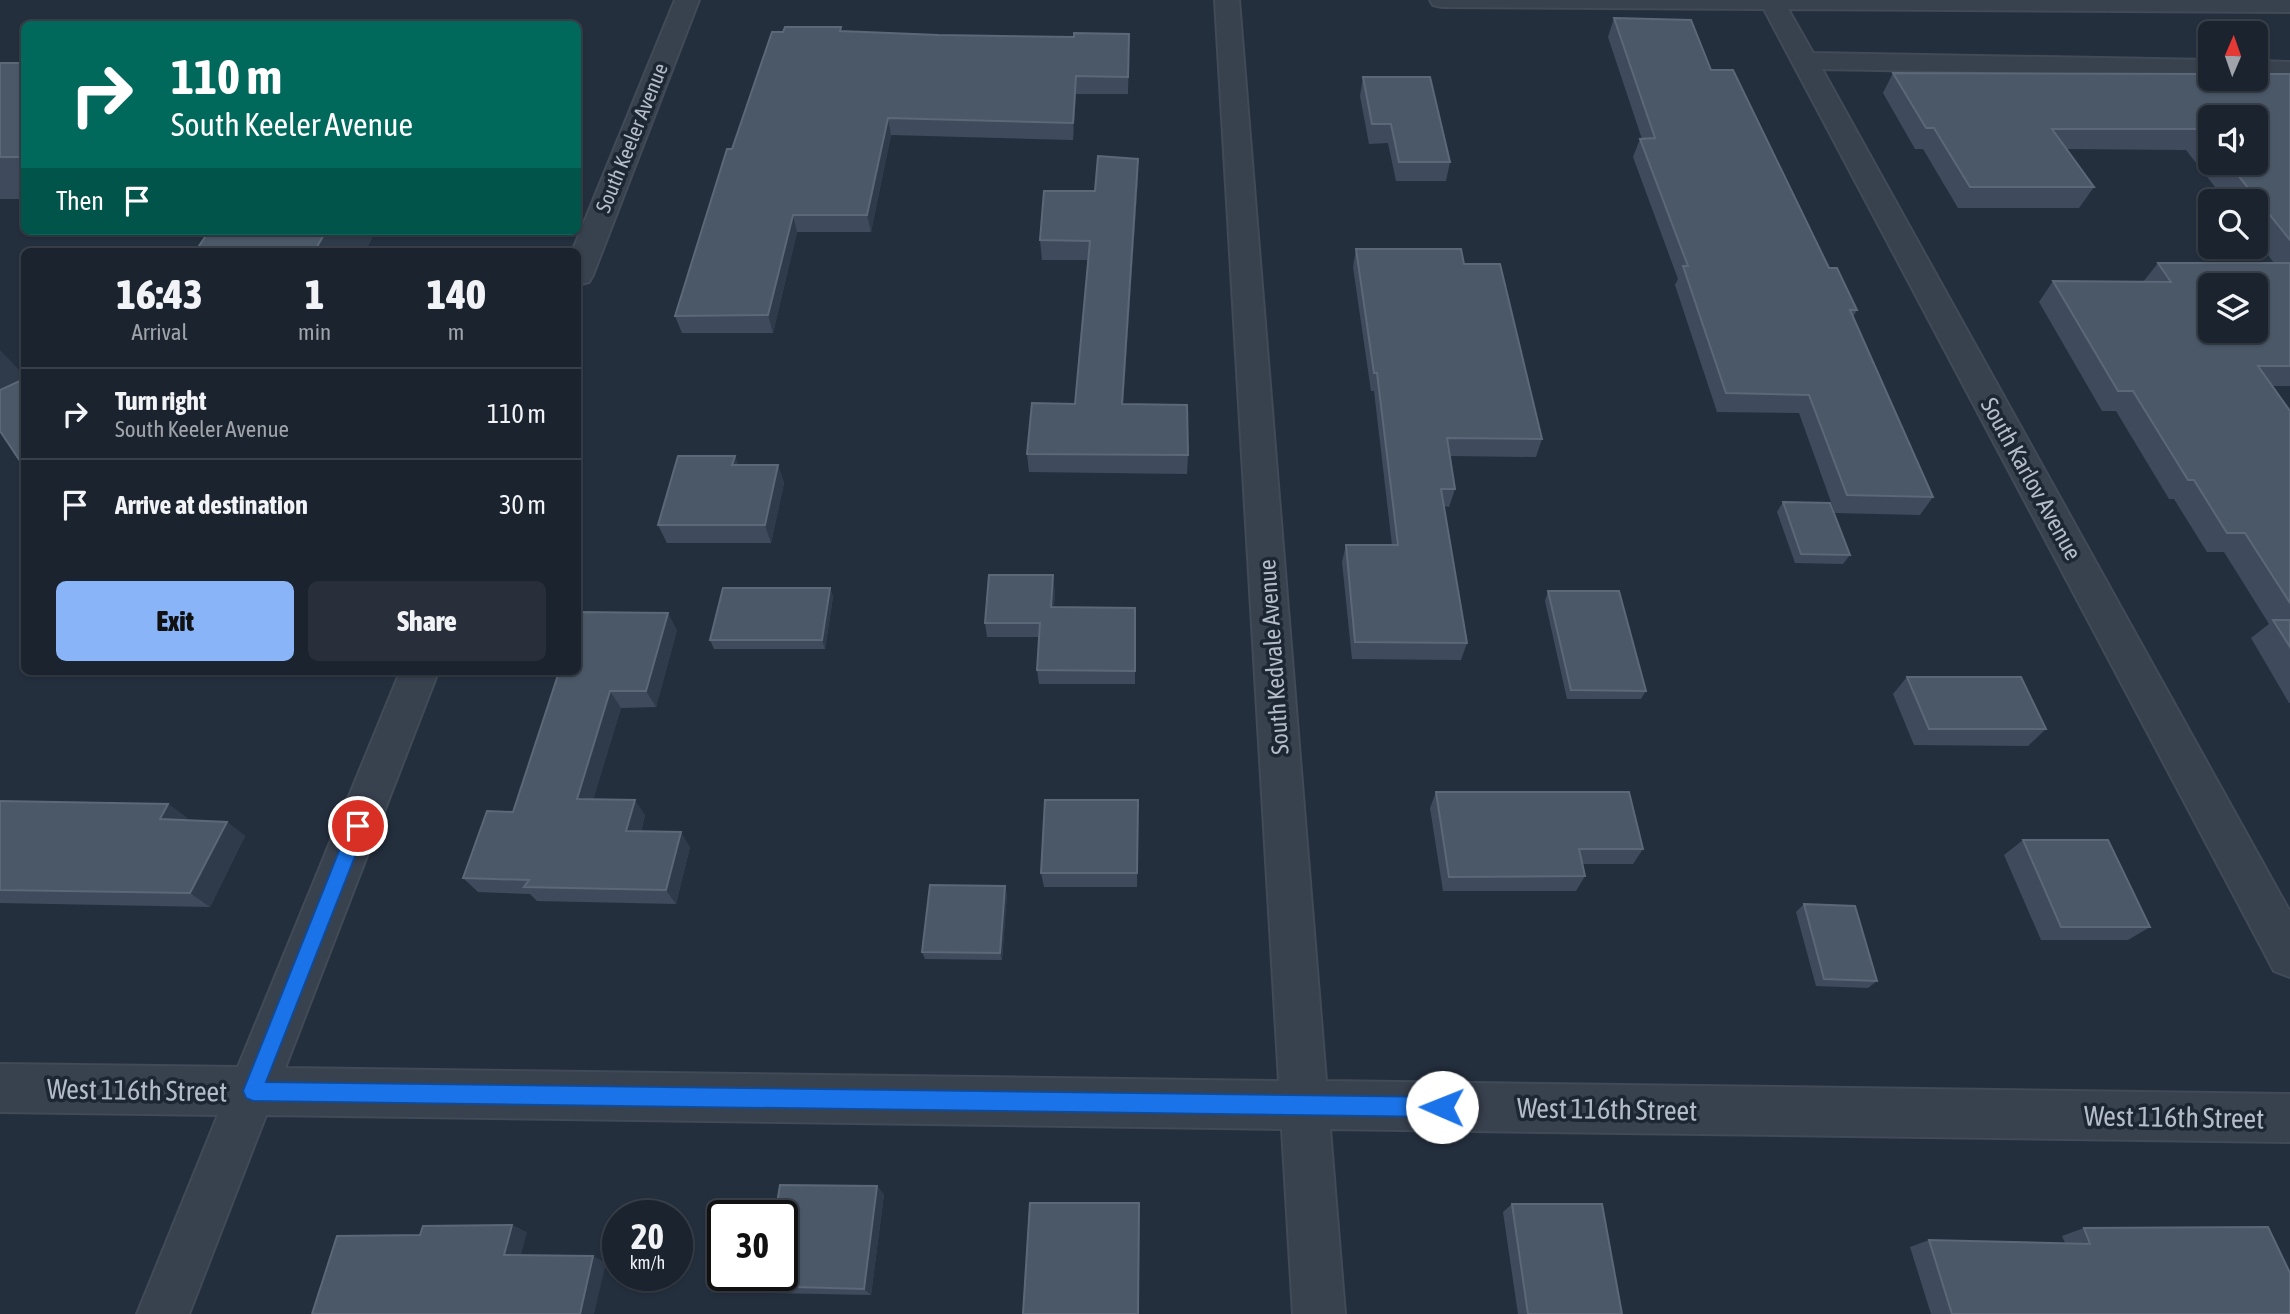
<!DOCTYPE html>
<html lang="en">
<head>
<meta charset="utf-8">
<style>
	:root { --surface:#1b232e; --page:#282f3a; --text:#f1f3f6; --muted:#a0a4aa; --line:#39404a; --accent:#8ab4f8 }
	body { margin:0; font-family:"Asap Condensed",sans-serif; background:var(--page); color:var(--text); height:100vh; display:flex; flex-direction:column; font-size:26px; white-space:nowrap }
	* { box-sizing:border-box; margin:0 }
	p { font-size:23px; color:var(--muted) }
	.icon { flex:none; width:38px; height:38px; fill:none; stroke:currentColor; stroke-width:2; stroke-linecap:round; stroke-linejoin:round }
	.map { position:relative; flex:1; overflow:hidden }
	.sheet { position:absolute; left:21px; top:248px; width:560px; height:427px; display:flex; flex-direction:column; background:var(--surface); border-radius:10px; box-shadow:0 2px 5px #0004,0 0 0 2px var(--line) }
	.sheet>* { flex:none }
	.guide { position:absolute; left:21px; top:21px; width:560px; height:214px; border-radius:10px; box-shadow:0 2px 5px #0004,0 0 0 2px var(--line); background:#00695c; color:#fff; overflow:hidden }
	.needle { width:46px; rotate:2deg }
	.controls { position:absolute; left:2198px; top:21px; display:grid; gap:14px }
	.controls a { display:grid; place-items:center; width:70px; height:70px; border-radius:10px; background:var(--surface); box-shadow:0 2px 5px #0004,0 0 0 2px var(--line); font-size:35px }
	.speed { position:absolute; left:602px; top:1200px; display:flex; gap:14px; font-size:35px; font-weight:700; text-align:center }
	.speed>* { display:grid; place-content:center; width:91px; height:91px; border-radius:50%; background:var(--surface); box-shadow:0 2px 5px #0004,0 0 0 2px var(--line); line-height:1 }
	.speed small { font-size:18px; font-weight:400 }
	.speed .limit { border:4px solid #111; border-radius:10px; background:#fff; color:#111 }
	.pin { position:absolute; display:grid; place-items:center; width:60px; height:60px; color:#fff; margin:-30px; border:4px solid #fff; border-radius:50%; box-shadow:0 2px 7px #0007 }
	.me { position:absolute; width:77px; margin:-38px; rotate:271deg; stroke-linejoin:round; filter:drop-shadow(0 0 5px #0008) }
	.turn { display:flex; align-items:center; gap:24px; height:147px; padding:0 35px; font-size:32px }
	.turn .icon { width:91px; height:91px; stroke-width:2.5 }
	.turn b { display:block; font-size:49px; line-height:60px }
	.then { display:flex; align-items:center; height:66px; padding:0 35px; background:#0003; gap:14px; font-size:26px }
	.eta { display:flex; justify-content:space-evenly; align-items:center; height:119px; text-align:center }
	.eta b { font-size:42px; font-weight:800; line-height:49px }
	.button { display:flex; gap:14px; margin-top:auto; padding:14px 35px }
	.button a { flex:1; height:80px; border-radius:10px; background:var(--accent); color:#111; font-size:28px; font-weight:800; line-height:80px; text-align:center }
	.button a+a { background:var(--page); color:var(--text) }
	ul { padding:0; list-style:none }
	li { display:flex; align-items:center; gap:21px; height:91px; padding:0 35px; border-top:2px solid var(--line) }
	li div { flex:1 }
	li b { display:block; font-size:26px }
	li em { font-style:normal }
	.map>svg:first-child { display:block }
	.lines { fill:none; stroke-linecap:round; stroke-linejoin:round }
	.minor-casing { stroke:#414a57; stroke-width:4 }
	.minor { fill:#38414e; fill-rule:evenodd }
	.wall { fill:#3f4b5c; fill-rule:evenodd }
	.shaded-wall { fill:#2f3b4b }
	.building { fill:#4b5868; stroke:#5c6777; stroke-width:2; fill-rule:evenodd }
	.route { fill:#1a73e8; stroke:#114b97; stroke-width:2 }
	.labels { text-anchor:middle; stroke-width:7; stroke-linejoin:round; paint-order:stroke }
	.far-street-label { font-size:21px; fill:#b4bcc9; stroke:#1d2633 }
	.street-label { font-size:24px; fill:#b4bcc9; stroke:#1d2633 }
	.near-street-label { font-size:28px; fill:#b4bcc9; stroke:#1d2633 }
</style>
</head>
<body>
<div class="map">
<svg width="2290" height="1314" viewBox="0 0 2290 1314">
	<rect width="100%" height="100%" fill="#242f3e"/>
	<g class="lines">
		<defs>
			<path id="minor" d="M675,0H699L593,275L589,282L578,285V252H572Z
				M1215,0H1239L1326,1081L2290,1094V1142L1330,1129L1345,1314H1293L1282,1129L266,1115L189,1314H137L218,1115L0,1112V1064L238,1067L400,672H438L285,1068L1279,1081Z
				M1430,0H2290V12L1788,9L1813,53L2210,60V76L1822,69L2290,912V977L2274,971L1764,9L1442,7L1433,5Z
				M2256,61L2290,62V78L2256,77Z"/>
		</defs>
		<!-- minor casing -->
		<use href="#minor" class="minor-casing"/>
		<!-- minor -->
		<use href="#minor" class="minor"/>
	</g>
	<!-- wall -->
	<path class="wall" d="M1614,18L1711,70L1829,268L1857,310L1853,317L1933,497L1920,515L1835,513L1799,413L1717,412L1675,285L1678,279L1633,157L1640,139H1642L1608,37Z
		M842,32L1129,51L1128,94H1076L1073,140L891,135L871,232H797L773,333H682L675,316Z
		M0,63H24V199H0Z
		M1893,73L2290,74V386H2272L2290,411V703H2289L2251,638L2269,624L2224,552H2207L2174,499H2169L2116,411H2102L2039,302L2053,281L2143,282L2158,263H2274L2256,239V201H2226L2186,150L2067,149L2094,187L2079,208H1958L1923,149H1915L1883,93ZM2210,117L2256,163H2210Z
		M1363,77L1450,162L1446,181H1396L1388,143L1369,144L1360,96Z
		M1138,159V178L1123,404L1188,455L1187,474L1029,472L1027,454L1075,404L1088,260H1042L1040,240L1095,191Z
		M1356,249L1464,264L1542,439L1536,457L1449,456L1455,489L1449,507L1444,506L1467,643L1461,660L1352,659L1342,562L1346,545H1392L1374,391H1371L1353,267Z
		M735,456L738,465H778L784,483L771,543H667L658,525Z
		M1783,502L1850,555L1843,564L1795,563L1777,512Z
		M830,588L833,597L825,649H714L710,640Z
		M1055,590L1054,607L1135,608V684H1039L1037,670L1039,637H987L985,623Z
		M1548,591L1646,691L1641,699H1567L1545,601Z
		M677,630L656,707L621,708L593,799L645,815L641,832L690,847L676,904L537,901L530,894L478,892L463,878L513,812L559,672Z
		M1907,677L2046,729L2028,746L1914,745L1893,694Z
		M1436,792L1643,849L1633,864H1582L1585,876L1576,891H1443L1430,808Z
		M1138,800L1137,887H1044L1041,873Z
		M0,801L168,804L187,818L186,820L227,822L245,836L210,907L0,903Z
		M2023,840L2150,927L2128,940H2041L2004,855Z
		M1007,893L1002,960L925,959L922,952Z
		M1804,904L1877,981L1868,988L1816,986L1796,912Z
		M884,1194L871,1295L772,1293L762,1286Z
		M1512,1204L1622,1314H1518L1503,1212Z
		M2084,1228L2290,1314H1931L1910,1247L1929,1240L2065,1243L2062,1236Z"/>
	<!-- shaded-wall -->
	<path class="shaded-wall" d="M1076,76V94L1073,140V123Z
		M888,118L891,135L871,232L867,215Z
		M1138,159V178L1122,423V404Z
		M793,215L797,232L773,333L768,315Z
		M326,231H376L365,252H314Z
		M0,350L24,375V379L0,413Z
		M735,456L742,474L732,465Z
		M778,465L784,483L771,543L765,525Z
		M1053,575L1055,590L1053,621L1051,607Z
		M830,588L833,597L825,649L822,640Z
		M668,613L677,630L656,707L646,691Z
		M610,691L621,708L589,814L577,799Z
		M635,800L645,815L637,846L626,831Z
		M168,804L187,818L180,834L160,819Z
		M227,822L245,836L210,907L190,893Z
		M681,832L690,847L676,904L666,890Z
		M1005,886L1007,893L1002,960L1000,953Z
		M877,1186L884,1194L871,1295L864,1289Z
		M512,1225L527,1232L519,1262L504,1255Z
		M593,1256L606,1263L594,1314H580Z"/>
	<!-- building -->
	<path class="building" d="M1614,18L1691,20L1711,70H1733L1829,268H1837L1857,310H1850L1933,497L1847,495L1809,395L1726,393L1683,266H1688L1640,139L1655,138Z
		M477,20H530L527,24H475Z
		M785,27H841L840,31L938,35L1074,37V33L1129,34L1128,77L1076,76L1073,123L888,118L867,215H793L768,315L675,316L727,149H732L772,32H783Z
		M0,63H24V157H0Z
		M1893,73L2210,74V79H2256V74H2290V240L2228,163H2256V117H2210V140L2201,129H2052L2094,187H1970L1934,128H1926Z
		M1363,77H1430L1450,162H1399L1391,124H1372Z
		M1098,156L1138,159L1122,404L1187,405L1188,455L1027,454L1032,403L1075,404L1090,241L1040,240L1044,191H1095Z
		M209,231H326L314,252H195Z
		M1356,249H1461L1464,264H1500L1542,439L1447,438L1455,489H1441L1467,643L1355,642L1346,545H1398L1377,373H1374Z
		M2158,263H2290V366H2258L2290,411V603L2245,533H2227L2194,480H2188L2133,391H2118L2053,281L2171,282ZM2210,285H2256V331H2210Z
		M24,379V467L0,431V390Z
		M678,456H735L732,465H778L765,525H658Z
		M1783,502L1830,503L1850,555L1801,554Z
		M989,575H1053L1051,607L1135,608V671L1037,670L1040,623H985Z
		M723,588H830L822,640H710Z
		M1548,591H1619L1646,691L1571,690Z
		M579,612L668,613L646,691H610L577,799L635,800L626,831L681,832L666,890L524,887L529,880L463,878L487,811L513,812L559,672H578V618Z
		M2273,620H2290V647Z
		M1907,677H2021L2046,729H1929Z
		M1436,792H1629L1643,849H1579L1585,876L1449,877Z
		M1045,800H1138L1137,873H1041Z
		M0,801L168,804L160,819L227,822L190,893L0,890Z
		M2023,840H2108L2150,927H2061Z
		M930,885L1005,886L1000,953L922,952Z
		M1804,904L1855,906L1877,981L1824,979Z
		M780,1185L877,1186L864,1289L762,1286L764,1276H782V1216H775Z
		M1030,1203H1139L1138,1314H1023Z
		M1512,1204H1602L1622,1314H1528Z
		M512,1225L504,1255L593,1256L580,1314H312L337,1236L420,1235L423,1226Z
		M2268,1227L2290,1273V1314H1952L1929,1240L2090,1244L2084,1228Z"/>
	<!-- route -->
	<path class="route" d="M358,819L364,821L367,826L266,1082L1442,1097L1449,1100L1452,1107L1449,1114L1442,1117L253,1101L246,1098L243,1091L349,826L352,821Z"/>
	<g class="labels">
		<!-- far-street labels -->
		<g class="far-street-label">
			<text transform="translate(632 138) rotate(-68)" y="7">South Keeler Avenue</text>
		</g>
		<!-- street labels -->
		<g class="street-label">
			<text transform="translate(2031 479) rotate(61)" y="8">South Karlov Avenue</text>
			<text transform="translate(1274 657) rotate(-94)" y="8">South Kedvale Avenue</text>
		</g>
		<!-- near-street labels -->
		<g class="near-street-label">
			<text transform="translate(137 1090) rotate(1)" y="10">West 116th Street</text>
			<text transform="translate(1607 1109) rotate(1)" y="10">West 116th Street</text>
			<text transform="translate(2174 1117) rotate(1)" y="10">West 116th Street</text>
		</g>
	</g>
</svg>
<div class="controls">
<a><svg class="needle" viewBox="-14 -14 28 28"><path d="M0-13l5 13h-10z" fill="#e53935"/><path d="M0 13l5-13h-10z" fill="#a0a4aa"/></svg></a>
<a><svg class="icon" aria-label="sound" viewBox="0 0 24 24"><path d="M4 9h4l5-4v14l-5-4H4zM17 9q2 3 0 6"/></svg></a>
<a><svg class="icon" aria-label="search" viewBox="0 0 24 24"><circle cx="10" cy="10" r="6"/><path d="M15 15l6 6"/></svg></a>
<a><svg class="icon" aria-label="layers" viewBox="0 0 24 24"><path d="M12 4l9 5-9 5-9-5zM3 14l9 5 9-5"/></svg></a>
</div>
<div class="speed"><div>20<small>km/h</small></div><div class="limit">30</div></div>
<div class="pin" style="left:358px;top:826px;background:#d93025"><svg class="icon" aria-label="arrive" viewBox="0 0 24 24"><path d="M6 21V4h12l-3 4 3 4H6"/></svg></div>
<svg class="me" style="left:1442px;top:1107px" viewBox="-20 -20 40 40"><circle r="19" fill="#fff"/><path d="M0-13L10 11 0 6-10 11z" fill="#1a73e8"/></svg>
<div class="guide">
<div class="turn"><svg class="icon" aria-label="right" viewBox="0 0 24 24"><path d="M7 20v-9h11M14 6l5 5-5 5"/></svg><div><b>110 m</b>South Keeler Avenue</div></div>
<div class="then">Then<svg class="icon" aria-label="arrive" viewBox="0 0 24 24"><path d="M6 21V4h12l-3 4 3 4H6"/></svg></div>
</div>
<section class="sheet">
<div class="eta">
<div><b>16:43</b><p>Arrival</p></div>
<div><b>1</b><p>min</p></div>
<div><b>140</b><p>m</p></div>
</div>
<ul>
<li><svg class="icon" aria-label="right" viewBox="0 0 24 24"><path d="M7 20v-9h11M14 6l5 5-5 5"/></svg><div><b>Turn right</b><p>South Keeler Avenue</p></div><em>110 m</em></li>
<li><svg class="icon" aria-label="arrive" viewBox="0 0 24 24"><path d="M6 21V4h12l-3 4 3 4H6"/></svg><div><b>Arrive at destination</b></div><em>30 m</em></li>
</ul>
<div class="button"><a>Exit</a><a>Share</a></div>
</section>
</div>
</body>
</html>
